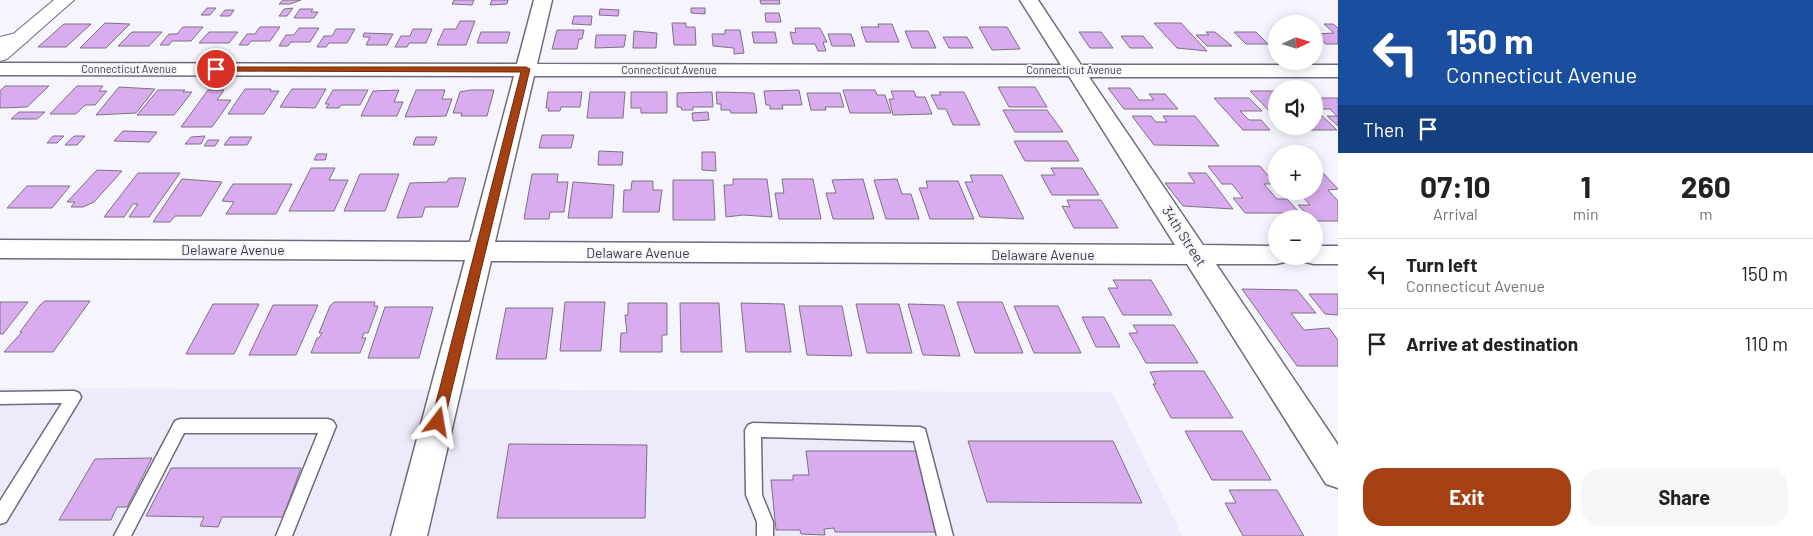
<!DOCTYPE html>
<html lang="en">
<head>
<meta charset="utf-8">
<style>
	:root { --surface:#fff; --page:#f6f6f6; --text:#222; --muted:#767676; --line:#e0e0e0; --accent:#a54012 }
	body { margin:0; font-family:Barlow,sans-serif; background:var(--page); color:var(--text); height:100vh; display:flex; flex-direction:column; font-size:19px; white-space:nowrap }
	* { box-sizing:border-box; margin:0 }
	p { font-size:16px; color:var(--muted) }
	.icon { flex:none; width:28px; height:28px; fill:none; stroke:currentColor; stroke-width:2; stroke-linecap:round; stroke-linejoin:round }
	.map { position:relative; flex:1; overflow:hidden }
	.panel { display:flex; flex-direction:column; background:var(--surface); width:475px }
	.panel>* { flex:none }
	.banner { background:#1a4fa0; color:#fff; overflow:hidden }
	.needle { width:32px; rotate:86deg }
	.buttons { position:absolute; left:1268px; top:15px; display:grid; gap:10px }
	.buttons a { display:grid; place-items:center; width:55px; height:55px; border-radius:50%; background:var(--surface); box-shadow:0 2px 12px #0003; font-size:25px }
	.pin { position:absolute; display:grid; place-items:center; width:42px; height:42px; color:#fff; margin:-21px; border:2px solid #fff; border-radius:50%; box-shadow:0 1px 5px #0007 }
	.me { position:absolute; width:55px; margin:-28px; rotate:14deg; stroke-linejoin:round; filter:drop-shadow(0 0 4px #0008) }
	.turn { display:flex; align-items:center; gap:18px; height:105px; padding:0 25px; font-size:22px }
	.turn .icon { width:65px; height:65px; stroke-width:2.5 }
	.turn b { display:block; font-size:35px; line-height:42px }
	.then { display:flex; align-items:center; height:48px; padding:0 25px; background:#0003; gap:10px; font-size:19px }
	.eta { display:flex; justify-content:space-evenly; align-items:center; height:85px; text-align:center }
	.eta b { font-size:30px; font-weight:700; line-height:35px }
	.cta { display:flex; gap:10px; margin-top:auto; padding:10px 25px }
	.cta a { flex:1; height:58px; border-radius:20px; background:var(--accent); color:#fff; font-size:20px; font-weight:700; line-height:58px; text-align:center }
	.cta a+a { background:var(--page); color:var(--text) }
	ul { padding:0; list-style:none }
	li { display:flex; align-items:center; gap:15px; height:70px; padding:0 25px; border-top:1px solid var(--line) }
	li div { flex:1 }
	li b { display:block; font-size:19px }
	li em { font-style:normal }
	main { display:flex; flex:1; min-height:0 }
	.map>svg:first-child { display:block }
	.built { fill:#edeafb }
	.building { fill:#d8acee; stroke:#7d7283 }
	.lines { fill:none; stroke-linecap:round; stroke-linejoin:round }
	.lane-casing { stroke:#6e6b7d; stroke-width:3 }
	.street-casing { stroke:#6e6b7d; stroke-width:3 }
	.secondary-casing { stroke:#6e6b7d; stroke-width:2 }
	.highway-casing { stroke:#6e6b7d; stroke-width:2 }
	.lane { fill:#fff; fill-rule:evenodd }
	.street { fill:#fff; fill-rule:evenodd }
	.secondary { fill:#fff; fill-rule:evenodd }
	.highway { fill:#fff; fill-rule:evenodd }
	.route { fill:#a54012; stroke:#6b2a0c }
	.labels { text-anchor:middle; stroke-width:4; stroke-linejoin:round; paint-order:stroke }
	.far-street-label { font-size:11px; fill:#3d3c44; stroke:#f6f5fd }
	.street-label { font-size:14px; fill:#3d3c44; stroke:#f6f5fd }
</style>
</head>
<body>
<main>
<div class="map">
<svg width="1338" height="536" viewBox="0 0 1338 536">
	<rect width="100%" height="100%" fill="#f6f5fd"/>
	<!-- built -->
	<path class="built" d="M0,388L1112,392L1182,536H0Z"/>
	<!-- building -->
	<path class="building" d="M283,0H301L290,4H279Z
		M454,0H474L472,5L452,4Z
		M492,0H508L507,4L490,5Z
		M760,0H779L780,4H761Z
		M207,8H216L210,15H201Z
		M293,8L287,16H279L284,9Z
		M691,8H705V14L691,13Z
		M300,9H313L311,12H318L314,18H294Z
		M600,9L619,10L618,16L599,15Z
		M225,10H234L230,16H220Z
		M765,13H779L781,22H766Z
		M574,16H592L591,25L572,24Z
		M460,21H475L466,45H437L444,29H456Z
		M105,23L130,24L106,48H80Z
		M672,23H686V27H695L696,45H674Z
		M1154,23H1181L1207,51L1177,48Z
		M64,24H91L66,47H38Z
		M878,24H892L899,42H866L861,27H879Z
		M1324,24H1333L1338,28V44H1326L1314,34L1334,33Z
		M183,27H203L191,41H172L169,45H160L169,34H177Z
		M260,27H280L270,41H251L248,45H239L247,34H255Z
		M979,27H1007L1020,49L992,50Z
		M299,28H319L310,42H291L288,46H279L286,35H294Z
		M795,28H820L827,42H823L826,51H818L815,44H793L790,32L796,33Z
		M336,29H355L347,43H329L326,47H317L324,36H332Z
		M413,29H432L426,43H409L407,47H395L401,36H410Z
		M557,30H584L582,39H579L577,49H552Z
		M725,30H740L744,53L734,54V48L713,46L712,34H725Z
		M634,31L657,33L656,48H633Z
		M905,31H928L936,48H912Z
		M132,32H162L149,46H118Z
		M209,32H238L229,43H199Z
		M481,32H510L507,43H477Z
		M752,32H775L777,43H754Z
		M1079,32H1101L1113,48H1090Z
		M1206,32H1215L1232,46H1207L1196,35H1209Z
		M1234,32H1256L1268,44H1246Z
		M364,33L393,34L387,45H366L370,37H363Z
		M828,34H851L855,46H832Z
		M596,35H626L624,47L595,48Z
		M1121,36H1143L1153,48H1130Z
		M943,37H967L973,48H949Z
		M5,86H49L27,107L0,108V91Z
		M77,86H103L99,91H107L95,105H85L76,114H50Z
		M119,87L155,89L136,113L96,115Z
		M998,87H1035L1047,107H1009Z
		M1108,88H1130L1139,100H1154L1149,94H1165L1178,109H1124Z
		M245,89H271L270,91H279L264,114H228Z
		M292,89H326L315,108L280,107Z
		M158,90H185L183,92H192L174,115H137Z
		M208,90H224L217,100H231L212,127H181Z
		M333,90H368L360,105H341L339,108H326L329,104H325Z
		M399,90L394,102H403L397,116H361L373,91Z
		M416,90H445L442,99H452L446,116L405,117Z
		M470,90H494L487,116H461L462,113H453L460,92Z
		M799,90L802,105H782L783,109H770V105H766L764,91Z
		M843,90H875L877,95H885L891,113H850Z
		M891,91H914L916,97H925L932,114L893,115L889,99H894Z
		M1250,91H1276V118Z
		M548,92H582L580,107H561L560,111H548L549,108H546Z
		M590,92H625L623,118H587Z
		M631,92H667V113H641V108H631Z
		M712,92L713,107H693V110H682L681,107H677V93Z
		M716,92L754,93L757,113H731L730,110H721V104H717Z
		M939,92H964L980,125H953L946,109H938L931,95H941Z
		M807,93H840L844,107H825L826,110H811Z
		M1214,98H1249L1262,111H1240L1249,120H1261L1270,130H1243Z
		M1314,98H1338V126L1327,116H1337L1330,109H1321L1314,102Z
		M1314,108L1337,130H1288L1284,126H1314Z
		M1003,110H1047L1063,132H1015Z
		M19,112H45L37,119H11Z
		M708,112L709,120L693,121L692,113Z
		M1132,116H1151L1156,122H1167L1163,116H1195L1219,146L1154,145Z
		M123,131L157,132L149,142L114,141Z
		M542,135H574L571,148H539Z
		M53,136H64L57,143H47Z
		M74,136H85L77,145H65Z
		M205,136L201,144H185L191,137Z
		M230,137H252L247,145H224Z
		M416,137H437L434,145H413Z
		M208,140H219L215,146H204Z
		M1014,141H1067L1079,161H1025Z
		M599,151L623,152L622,165H598Z
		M702,152H715L716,171L702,170Z
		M317,154H327L325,160H314Z
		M1208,166H1260L1275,184H1264L1277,199H1287L1300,213H1245L1233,198H1243L1232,184H1222Z
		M311,168H335L329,180H348L334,211H289Z
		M1051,168H1082L1099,195H1052L1041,175H1055Z
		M97,170L122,171L94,202L83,207H71L75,202H67Z
		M1314,172H1322L1338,189L1328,190L1338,201V221H1314L1298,205H1310L1298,191H1314Z
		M138,173H180L149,217H129L138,204H133L124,217H104Z
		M1188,173H1206L1233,209L1183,206L1165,183H1195Z
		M360,174H399L385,211H344Z
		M532,174H558L557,182H568L564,212H550L549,219H524Z
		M970,175H1002L1024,219L980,217L965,182H973Z
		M449,178H466L458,207H425L422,217L397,218L410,183L447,182Z
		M182,179L222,182L201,216H175L170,222H153Z
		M733,179H767L772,217L743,215L726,217L724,185H733Z
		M782,179H813L821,219H779L775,193H784Z
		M863,179L874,219H833L826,193H836L832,180Z
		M897,179L902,194H911L919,219H886L874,180Z
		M673,180H713L715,220H673Z
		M632,181H653V190H662L659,212H623L624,190H631Z
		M926,181H958L974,219H930L919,188H928Z
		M573,182L614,185L612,218H568Z
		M233,184H292L276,214H226L234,202L222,201Z
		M27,186H70L52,208H7Z
		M1067,200H1101L1118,228H1074L1062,206L1070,207Z
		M1113,280H1151L1172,315H1123L1108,288H1118Z
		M1242,289L1297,290L1316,313H1291L1304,330L1329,328L1338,340V366H1297Z
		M1309,294H1338V315L1325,314Z
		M45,301H90L53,352H4L22,332H20L40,305Z
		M0,302H28L3,334H0Z
		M334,302H375L374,306H378L368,333H364L362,338H366L360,353H311L317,338H319L322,333H319L330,306Z
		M565,302H605L601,351H560Z
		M957,302H1002L1023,353H975Z
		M628,303H667V335H662V352H620L621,333H627L625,315H628Z
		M680,303H719L722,352H681Z
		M741,303L784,304L791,352H746Z
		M213,304H259L234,354H186Z
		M856,304H899L912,353H867Z
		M908,304L944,305L960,356L923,355Z
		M273,305H318L296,355H249Z
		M799,306H842L852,356L807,355Z
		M1014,306H1058L1081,353H1034Z
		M385,307H433L419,358H368Z
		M506,308H553L546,359H496Z
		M1082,317H1104L1120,347H1096Z
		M1133,325H1174L1198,363H1146L1129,333H1138Z
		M1163,371H1204L1233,418H1171L1153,384H1156L1150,372Z
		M1185,431H1242L1271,480H1212Z
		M968,441H1113L1142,503L987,502Z
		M509,444L647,445L645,518H497Z
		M806,451H918L939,532H835L834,528L824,529L825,535L801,534L800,530H776L771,480H793V475H809Z
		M152,458L127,507H117L111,520H59L95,459Z
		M171,468H301L283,517H222L218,527L200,526L204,517L146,516Z
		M1229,490H1277L1304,536H1243L1225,503H1236Z"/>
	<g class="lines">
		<defs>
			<path id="lane" d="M74,391L79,393L81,397L79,401L6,522L0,524V501L62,403L0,404V392Z
				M180,419H328L333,421L336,426L292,536H276L318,433H184L131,536H114L175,421Z
				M753,423L920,427L925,429L953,536H937L914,441L761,437L762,495L773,522V536H757V522L746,495L745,430L748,425Z"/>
			<path id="street" d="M534,0H552L537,64L1061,65L1020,0H1038L1081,65H1338V77H1089L1203,245L1276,246V256H1288L1285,262L1276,264H1216L1338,445V488L1326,484L1187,264L491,261L427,536H391L465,260L0,258V240L470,242L514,76L0,75V63L517,64ZM534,76H1069L1175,245L495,242Z
				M1314,246H1338V264H1314L1305,262L1302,256H1314Z"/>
			<path id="secondary" d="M54,0H74L7,59L0,61V45Z"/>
			<path id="highway" d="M20,32L27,34L30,38L27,42L0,49V37Z"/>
		</defs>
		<!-- lane casing -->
		<use href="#lane" class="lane-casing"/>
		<!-- street casing -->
		<use href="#street" class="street-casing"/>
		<!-- secondary casing -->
		<use href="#secondary" class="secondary-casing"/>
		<!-- highway casing -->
		<use href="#highway" class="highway-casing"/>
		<!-- lane -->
		<use href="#lane" class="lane"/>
		<!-- street -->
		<use href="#street" class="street"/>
		<!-- secondary -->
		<use href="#secondary" class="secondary"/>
		<!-- highway -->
		<use href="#highway" class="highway"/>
	</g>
	<!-- route -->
	<path class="route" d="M213,67H526L530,69L443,426H433L431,422L521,72L216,71L212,69Z"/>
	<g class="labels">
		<!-- far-street labels -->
		<g class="far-street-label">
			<text x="129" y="73">Connecticut Avenue</text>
			<text x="669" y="74">Connecticut Avenue</text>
			<text x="1074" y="74">Connecticut Avenue</text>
		</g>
		<!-- street labels -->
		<g class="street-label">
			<text transform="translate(1184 236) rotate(57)" y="5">34th Street</text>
			<text x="233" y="255">Delaware Avenue</text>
			<text x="638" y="258">Delaware Avenue</text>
			<text x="1043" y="260">Delaware Avenue</text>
		</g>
	</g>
</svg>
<div class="buttons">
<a><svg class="needle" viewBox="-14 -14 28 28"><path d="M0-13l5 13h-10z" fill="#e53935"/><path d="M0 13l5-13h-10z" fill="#767676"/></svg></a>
<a><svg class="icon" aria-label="sound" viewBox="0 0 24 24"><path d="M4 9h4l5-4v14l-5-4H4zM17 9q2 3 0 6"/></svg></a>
<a>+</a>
<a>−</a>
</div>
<div class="pin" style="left:216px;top:69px;background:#d93025"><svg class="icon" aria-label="arrive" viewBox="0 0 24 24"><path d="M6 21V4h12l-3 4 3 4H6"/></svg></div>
<svg class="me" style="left:438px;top:422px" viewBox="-20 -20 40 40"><path d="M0-17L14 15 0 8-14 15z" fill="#a54012" stroke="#fff" stroke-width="4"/></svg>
</div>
<section class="panel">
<div class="banner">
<div class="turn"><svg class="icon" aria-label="left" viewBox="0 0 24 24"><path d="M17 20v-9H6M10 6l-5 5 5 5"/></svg><div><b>150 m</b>Connecticut Avenue</div></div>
<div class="then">Then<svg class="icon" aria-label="arrive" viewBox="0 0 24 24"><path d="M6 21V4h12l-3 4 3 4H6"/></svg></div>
</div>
<div class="eta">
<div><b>07:10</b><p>Arrival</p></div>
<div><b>1</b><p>min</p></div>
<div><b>260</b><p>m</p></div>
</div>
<ul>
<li><svg class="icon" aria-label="left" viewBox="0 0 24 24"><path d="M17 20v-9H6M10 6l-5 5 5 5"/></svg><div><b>Turn left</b><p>Connecticut Avenue</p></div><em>150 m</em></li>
<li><svg class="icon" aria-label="arrive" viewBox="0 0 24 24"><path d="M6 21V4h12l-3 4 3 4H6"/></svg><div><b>Arrive at destination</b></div><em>110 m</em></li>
</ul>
<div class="cta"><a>Exit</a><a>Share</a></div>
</section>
</main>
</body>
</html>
